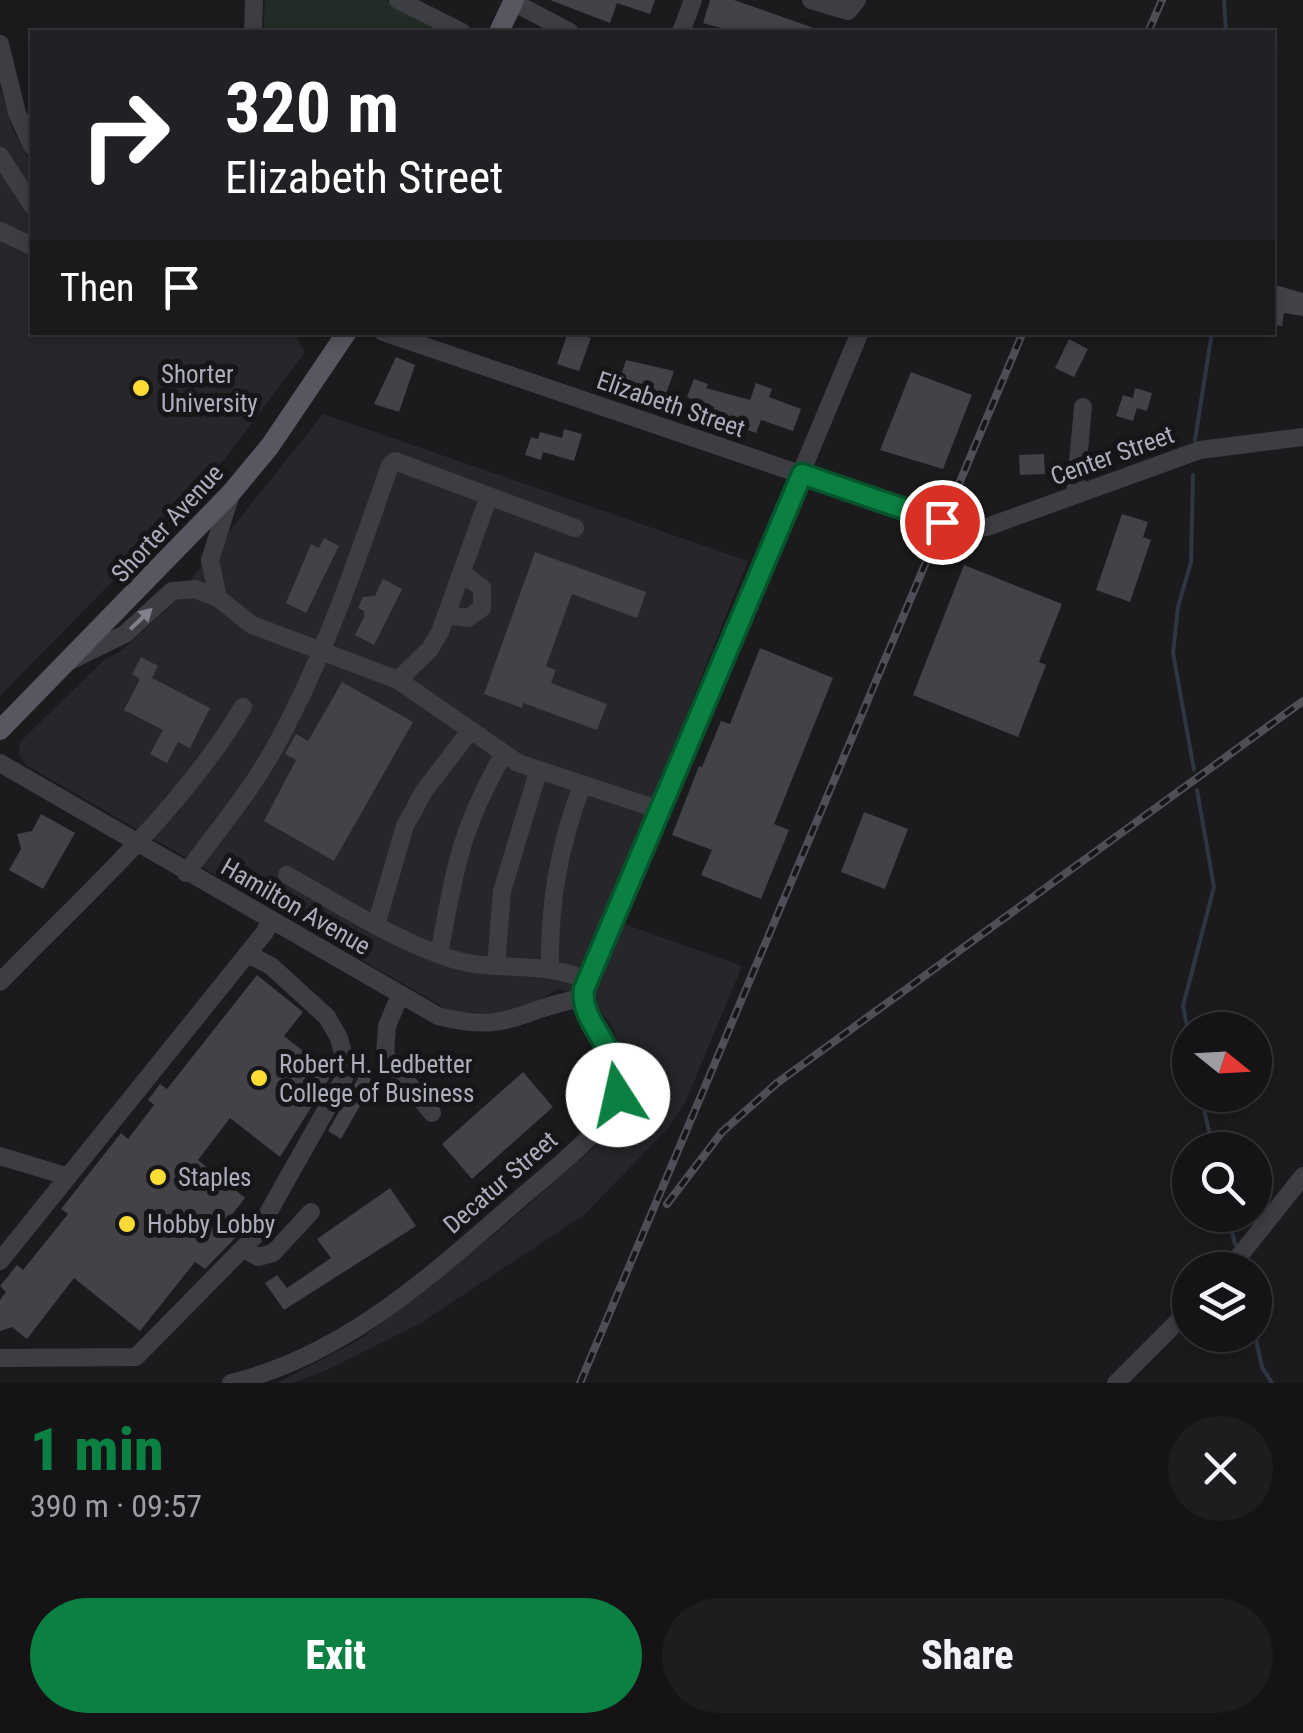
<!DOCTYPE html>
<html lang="en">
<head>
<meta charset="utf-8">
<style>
	:root { --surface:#141416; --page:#1d1d1f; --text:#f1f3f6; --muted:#9d9ea1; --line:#333335; --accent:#0b8043 }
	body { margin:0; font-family:"Roboto Condensed",sans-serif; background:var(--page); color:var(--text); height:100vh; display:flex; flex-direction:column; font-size:38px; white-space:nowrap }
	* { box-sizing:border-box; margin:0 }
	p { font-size:32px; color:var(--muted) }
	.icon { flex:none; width:55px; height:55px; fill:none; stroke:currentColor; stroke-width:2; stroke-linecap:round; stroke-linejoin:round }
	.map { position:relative; height:1383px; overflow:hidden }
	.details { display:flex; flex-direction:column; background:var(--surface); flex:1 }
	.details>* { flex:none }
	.hud { position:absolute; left:30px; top:30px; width:1245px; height:305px; border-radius:0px; box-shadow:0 5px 15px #0003,0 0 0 2px var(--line); background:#202124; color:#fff; overflow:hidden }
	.needle { width:65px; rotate:108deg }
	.buttons { position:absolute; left:1172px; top:1012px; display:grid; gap:20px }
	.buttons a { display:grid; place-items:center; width:100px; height:100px; border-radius:50%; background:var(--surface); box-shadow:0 5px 15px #0003,0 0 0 2px var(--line); font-size:50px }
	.pin { position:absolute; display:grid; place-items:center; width:85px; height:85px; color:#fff; margin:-42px; border:5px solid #fff; border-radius:50%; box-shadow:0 2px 10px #0007 }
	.me { position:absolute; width:110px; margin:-55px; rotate:350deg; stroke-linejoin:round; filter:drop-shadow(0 0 8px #0008) }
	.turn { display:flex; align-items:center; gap:35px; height:210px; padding:0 30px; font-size:45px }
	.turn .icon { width:130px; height:130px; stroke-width:2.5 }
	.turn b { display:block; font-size:70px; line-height:85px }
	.then { display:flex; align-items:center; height:95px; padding:0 30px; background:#0003; gap:20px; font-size:38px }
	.round { display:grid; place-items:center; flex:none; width:105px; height:105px; border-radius:52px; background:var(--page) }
	.headline { display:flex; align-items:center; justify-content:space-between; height:170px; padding:0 30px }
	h1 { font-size:60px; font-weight:800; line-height:75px; color:var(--accent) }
	.cta { display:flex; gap:20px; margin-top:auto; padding:20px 30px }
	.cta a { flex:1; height:115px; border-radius:60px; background:var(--accent); color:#fff; font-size:40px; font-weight:800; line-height:115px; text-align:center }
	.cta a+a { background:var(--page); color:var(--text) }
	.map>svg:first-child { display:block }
	.built { fill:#27262a }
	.green { fill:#222b25 }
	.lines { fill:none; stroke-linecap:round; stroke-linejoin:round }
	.stream { stroke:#2f3642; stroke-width:4 }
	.building { fill:#424247 }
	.minor { stroke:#3d3d44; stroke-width:18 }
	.major { stroke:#575761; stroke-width:20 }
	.rail-casing { stroke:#4e4e57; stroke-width:8 }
	.rail { stroke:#161518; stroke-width:4; stroke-dasharray:11; stroke-linecap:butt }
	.oneway { fill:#80818d }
	.route-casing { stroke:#07532c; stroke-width:25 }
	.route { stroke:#0b8043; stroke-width:18 }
	.poi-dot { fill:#fbdc34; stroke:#161518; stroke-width:4 }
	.labels { text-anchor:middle; stroke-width:10; stroke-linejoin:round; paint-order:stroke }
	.poi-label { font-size:25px; fill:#acaebd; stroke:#161518; text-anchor:start }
	.street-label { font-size:25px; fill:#acaebd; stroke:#161518 }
</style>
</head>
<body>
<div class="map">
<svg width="1303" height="1383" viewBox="0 0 1303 1383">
	<rect width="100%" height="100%" fill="#1b1a1d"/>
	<!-- built -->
	<path class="built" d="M0,87L12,128L32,165V332L294,333L305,352L198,494L0,696Z
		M323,414L748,561L605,917L742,966L686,1101L670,1126L585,1214L421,1323L325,1371L292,1383H277L359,1340L496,1233L611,1132L629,1094L631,1074L613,1028L596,1005L599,998L559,989L527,1007L498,1014L450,1011L26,765L19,754L20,742L105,659L120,652L168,608Z"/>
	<!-- green -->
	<path class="green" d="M265,0H386L449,32H263Z"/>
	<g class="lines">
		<!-- stream -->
		<path class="stream" d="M1224,0L1226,32
			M1195,440L1212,332
			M1193,475L1191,562L1178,607L1173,653L1194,770
			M1190,1040L1183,1006L1214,887L1197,790
			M1201,1095L1213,1150
			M1228,1215L1235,1244
			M1255,1335L1262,1367L1272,1383"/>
	</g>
	<!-- building -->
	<path class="building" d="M550,0H655L650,14L617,3L610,23Z
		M710,0H734L825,32H735L703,23Z
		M1272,284L1303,293V316L1284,313L1282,326L1272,325Z
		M568,332L591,338L579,371L557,364Z
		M1069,339L1088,349L1074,377L1055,368Z
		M396,357L415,365L399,412L374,404Z
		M626,360L674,371L665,397L620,378Z
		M911,372L972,395L943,469L880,450Z
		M694,379L708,384L706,388L750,400L756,383L772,389L769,397L801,409L793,431L761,420L756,433L740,428L743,421L713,412L714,407L687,397Z
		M1135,388L1152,393L1147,411L1137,408L1133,421L1116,416L1123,395L1133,398Z
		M564,429L582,434L574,461L543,452L541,460L525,455L531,437L538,439L540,432L562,438Z
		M1044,454L1045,474L1020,475L1019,455Z
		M1122,514L1148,522L1143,537L1151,540L1130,602L1096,590Z
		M324,538L339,546L306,613L286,603L311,544L319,548Z
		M535,552L646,592L637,618L572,594L546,666L556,670L551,683L607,704L597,730L523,703L522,708L484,694Z
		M964,565L1062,604L1039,662L1046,665L1018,737L913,695Z
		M383,579L402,589L374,645L355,635L364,617V611L358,608L363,597L375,596Z
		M760,648L833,678L774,824L789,830L761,899L701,875L712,850L672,835L699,766L702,767L721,721L730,724Z
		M141,657L158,666L152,678L210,708L190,748L178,742L167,763L150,754L163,730L124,710L140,679L132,674Z
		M342,682L413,722L334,861L264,821L296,760L285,754L296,734L308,741Z
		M864,812L908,829L885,889L841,872Z
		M41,814L75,833L43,889L9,870L21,849L17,834L32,831Z
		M257,975L303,1012L284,1036L332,1074L280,1157L230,1118L198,1160L245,1198L225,1223L239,1234L205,1269L195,1262L140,1331L74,1278L27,1339L12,1327L0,1331V1300L6,1292L0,1286L17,1265L23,1270L68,1214L61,1209L121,1133L128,1139L154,1105L148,1100L160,1084L167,1089Z
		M523,1072L553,1107L472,1179L442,1144Z
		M361,1073L374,1081L341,1139L328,1131Z
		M390,1188L416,1226L284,1310L265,1283L277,1275L287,1288L331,1258L317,1239Z"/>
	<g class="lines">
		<!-- minor -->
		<path class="minor" d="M398,0L462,32
			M811,0L848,11L857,0
			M513,2L570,32
			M253,32L254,0
			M681,32L693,0
			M0,44L17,113L32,146
			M0,156L32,205
			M0,231L32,246
			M383,332L965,530L987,527L1200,450L1303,437
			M1075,494L1083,407
			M218,598L210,560L231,494
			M446,615L468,618L482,608V588L462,573
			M70,661L125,634L172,591L195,589L218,598L252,625L398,680L518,763L660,810
			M398,680L430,649L440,632L489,496
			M0,763L438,1016C512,1035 519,1008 583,998
			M186,873C215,834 247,796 271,754C320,669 358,558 390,465L395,461L575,528
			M287,875C341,905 393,940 452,959C496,973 545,959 587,981
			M376,925L405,826L424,791L470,731
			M439,954C455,870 459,832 503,755
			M496,966L502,891L538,772
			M550,968C549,902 559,847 582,785
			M0,982C84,895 180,812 243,707
			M400,995L387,1026L385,1055L432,1113
			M0,1156L66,1176
			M244,1249L258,1257L273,1253L311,1212
			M0,1261L265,932L270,920
			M1228,1270L1303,1176
			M0,1358L136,1357L255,1236L344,1078L346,1064L339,1038L327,1017L271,966L248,954
			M231,1383C341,1356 424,1282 508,1209C541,1180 576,1153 605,1121C646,1049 575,1036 585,989L860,332
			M1116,1383L1190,1309"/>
		<!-- major -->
		<path class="major" d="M499,32L514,0
			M0,730L231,493L270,446L347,332"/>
		<defs>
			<path id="rail" d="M1148,32L1162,0
				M667,1204L722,1132L777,1083L1303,701
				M580,1383L1023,332"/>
		</defs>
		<!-- rail casing -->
		<use href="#rail" class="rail-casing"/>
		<!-- rail -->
		<use href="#rail" class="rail"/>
	</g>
	<!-- one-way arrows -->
	<defs><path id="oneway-solid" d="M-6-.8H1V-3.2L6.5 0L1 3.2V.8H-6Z" transform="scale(2.5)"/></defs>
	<use class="oneway" href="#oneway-solid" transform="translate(141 619) rotate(-44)"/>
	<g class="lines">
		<defs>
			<path id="route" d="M618,1095C625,1050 578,1024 584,989L802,474L942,522"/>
		</defs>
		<!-- route casing -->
		<use href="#route" class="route-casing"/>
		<!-- route -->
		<use href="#route" class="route"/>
	</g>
	<!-- markers -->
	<g class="poi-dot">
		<circle cx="141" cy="388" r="10"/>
		<circle cx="259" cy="1078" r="10"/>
		<circle cx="158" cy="1177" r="10"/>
		<circle cx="127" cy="1224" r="10"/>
	</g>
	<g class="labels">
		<!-- poi labels -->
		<g class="poi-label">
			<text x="161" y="383">Shorter<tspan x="161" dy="29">University</tspan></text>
			<text x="279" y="1073">Robert H. Ledbetter<tspan x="279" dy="29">College of Business</tspan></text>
			<text x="178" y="1186">Staples</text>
			<text x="147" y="1233">Hobby Lobby</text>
		</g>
		<!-- street labels -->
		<g class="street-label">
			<text transform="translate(671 404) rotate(19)" y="9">Elizabeth Street</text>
			<text transform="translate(1112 455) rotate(-20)" y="9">Center Street</text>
			<text transform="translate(167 523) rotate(-47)" y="9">Shorter Avenue</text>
			<text transform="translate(296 906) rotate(30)" y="9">Hamilton Avenue</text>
			<text transform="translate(500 1182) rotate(-41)" y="9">Decatur Street</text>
		</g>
	</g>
</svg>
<div class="buttons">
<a><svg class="needle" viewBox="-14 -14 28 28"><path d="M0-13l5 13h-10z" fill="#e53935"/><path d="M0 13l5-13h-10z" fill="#9d9ea1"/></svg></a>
<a><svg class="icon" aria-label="search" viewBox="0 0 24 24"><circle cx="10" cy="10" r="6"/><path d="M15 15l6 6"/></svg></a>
<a><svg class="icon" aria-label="layers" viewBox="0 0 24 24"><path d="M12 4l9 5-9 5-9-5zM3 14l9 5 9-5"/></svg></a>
</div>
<div class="pin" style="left:942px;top:522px;background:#d93025"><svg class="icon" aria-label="arrive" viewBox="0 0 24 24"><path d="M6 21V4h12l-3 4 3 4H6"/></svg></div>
<svg class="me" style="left:618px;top:1095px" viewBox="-20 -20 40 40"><circle r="19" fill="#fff"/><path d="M0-13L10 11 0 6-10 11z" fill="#0b8043"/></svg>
<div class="hud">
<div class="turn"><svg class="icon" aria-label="right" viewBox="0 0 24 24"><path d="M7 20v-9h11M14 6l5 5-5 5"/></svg><div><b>320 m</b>Elizabeth Street</div></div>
<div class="then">Then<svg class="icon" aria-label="arrive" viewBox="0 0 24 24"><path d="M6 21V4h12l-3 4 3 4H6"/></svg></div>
</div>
</div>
<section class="details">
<div class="headline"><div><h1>1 min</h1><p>390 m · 09:57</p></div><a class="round"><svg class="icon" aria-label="close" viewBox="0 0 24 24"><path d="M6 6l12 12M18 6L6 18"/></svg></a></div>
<div class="cta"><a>Exit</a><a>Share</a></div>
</section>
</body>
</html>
